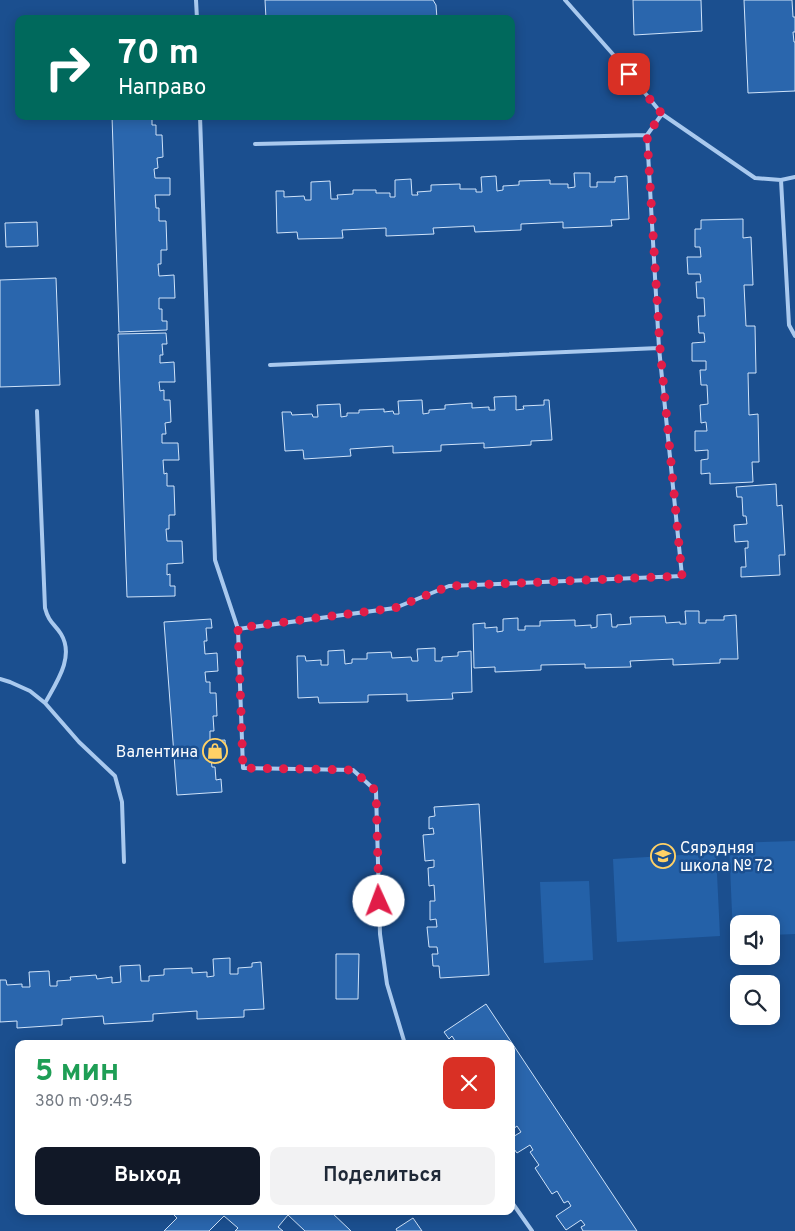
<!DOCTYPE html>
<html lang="ru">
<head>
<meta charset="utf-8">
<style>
	:root { --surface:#fff; --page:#f2f2f3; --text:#1f2937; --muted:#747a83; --accent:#111827 }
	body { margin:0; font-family:Overpass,sans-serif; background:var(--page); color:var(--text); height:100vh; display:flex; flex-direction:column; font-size:19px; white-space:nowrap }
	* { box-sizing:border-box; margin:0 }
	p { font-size:16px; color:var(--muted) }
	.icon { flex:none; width:28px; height:28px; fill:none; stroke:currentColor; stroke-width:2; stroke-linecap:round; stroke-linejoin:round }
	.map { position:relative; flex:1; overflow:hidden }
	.side { position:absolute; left:15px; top:1040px; width:500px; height:175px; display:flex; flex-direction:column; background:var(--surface); border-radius:10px; box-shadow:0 2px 12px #0003 }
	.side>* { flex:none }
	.guide { position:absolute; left:15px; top:15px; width:500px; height:105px; border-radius:10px; box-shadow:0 2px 12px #0003; background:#00695c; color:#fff; overflow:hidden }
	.buttons { position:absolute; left:730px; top:915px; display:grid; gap:10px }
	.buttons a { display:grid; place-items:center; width:50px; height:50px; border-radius:10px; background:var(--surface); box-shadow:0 2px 12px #0003; font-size:25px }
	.pin { position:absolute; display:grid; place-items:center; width:42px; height:42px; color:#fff; margin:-21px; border-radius:10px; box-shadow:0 2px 8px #0006 }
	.me { position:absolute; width:55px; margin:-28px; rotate:358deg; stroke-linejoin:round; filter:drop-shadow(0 0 4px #0008) }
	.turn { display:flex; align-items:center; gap:18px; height:105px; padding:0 20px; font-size:22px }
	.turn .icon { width:65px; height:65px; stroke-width:2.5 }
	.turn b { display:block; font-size:35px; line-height:42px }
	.round { display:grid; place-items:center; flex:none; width:52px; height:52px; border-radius:10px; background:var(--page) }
	.headline { display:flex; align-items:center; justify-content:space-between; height:85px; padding:0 20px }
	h1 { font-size:30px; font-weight:700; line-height:38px; color:#1e9e55 }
	.button { display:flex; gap:10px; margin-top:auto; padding:10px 20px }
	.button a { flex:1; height:58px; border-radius:10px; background:var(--accent); color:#fff; font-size:20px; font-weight:700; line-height:58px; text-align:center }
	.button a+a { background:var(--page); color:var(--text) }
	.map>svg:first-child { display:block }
	.green { fill:#2461a8 }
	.building { fill:#2a66ad; stroke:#cfe3fa }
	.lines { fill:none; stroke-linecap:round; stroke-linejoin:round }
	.lane { stroke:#a9c9ee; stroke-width:4 }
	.route { stroke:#e11d48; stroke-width:9; stroke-dasharray:0 16.2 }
	.labels { text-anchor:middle; stroke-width:5; stroke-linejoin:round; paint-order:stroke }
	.poi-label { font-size:16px; fill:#fff; stroke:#1b4f8f; text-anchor:end }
</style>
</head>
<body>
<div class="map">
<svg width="795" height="1231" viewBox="0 0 795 1231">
	<rect width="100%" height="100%" fill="#1b4f8f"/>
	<!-- green -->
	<path class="green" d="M795,841V934L771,935V924H739V936H733L729,843Z
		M716,853L720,936L617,942L613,859Z
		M589,881L593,960L544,963L540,882Z"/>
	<!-- building -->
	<path class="building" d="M265,0H433L436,5L437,19H266Z
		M633,0H701L702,31L634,35Z
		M744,0H792L793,17H795V32H793L794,42H795V91L748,93Z
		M17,53H19V88Z
		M112,116H167L152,117V125H156V135H162L163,157L157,158L158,168L154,169L155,178H170V195H155L156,208H159V221H166L167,250H161V264H158L159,276L174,275L175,298H159V309H162V321H167V330L119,332Z
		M574,173H590V187H597V182H615V177L627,176L629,219L611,220L612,226L563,228V222L521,224V230L475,232L474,226L433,228L434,234L386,236V228L342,230L343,238L298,239L297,232L277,233L276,191H284V197L304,196L305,200H311V182L330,181L331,199H338L337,195L353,194V190H376V193H390V197H395V180L411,179L412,195H418L417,192L431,191V185L460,184V189H476V192H482L481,177L496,176L497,191L503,190V186L519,185V181L550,180V184H568V188L575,187Z
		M743,219V238L751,237L753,285H744L746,326H755L756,373H748L749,415L758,414L759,462H752L753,482L710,484V473L701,474V460L708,459V450L695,451V431H707L706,422L701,423L700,405L708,404L707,385H701L700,370H706V361H692V343L705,342L704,333H699L698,316H705L704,298H697L696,282H701L700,274H688L687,257H701L700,247H695V229H701V220Z
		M37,222L38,246L6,247L5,223Z
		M56,278L60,385L0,387V280Z
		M166,333L167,344H162L163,355H160V363L174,362L175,382H159L160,391L164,390V400H170L171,422L165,423L166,434H162V443H178L179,460H163L164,474L167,473V486H174L175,515H169V529H166L167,541H182L183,563L167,564V575L170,574V586H175V596L127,597L118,334Z
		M516,396V410L524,409L523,406L544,405V400H549L552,440L531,441V445L484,448V443L441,445V451L393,453V446L350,449L351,456L304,459L303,450L285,451L282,412H291L292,415L312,414L313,417H318L317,405L340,404L341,417L347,416V413H359V410L384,409V412L393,411L394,414H399L398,401L422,400L423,414L429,413V410L445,409V405L472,403V408L489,407V410H495L494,397Z
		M776,484L777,506L782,505L785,555H779L780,575L741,577V567H746L745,548H748V541L735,542L734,525L747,524L746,516H743L742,497H737L736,487Z
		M685,611H699V623H706V620H724V616L736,615L738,659H720V663L673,665V659L630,661L631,667L585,668V664L541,665V670L495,672V667L474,668L473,624L485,623V628L497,627V632L503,631V619L518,618V630H525V626H540V621L575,620V626L591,625V628L597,627V615L611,614L612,627H617V625L631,624L630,617L665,616L666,623L680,622V624H686Z
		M211,619L212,628H206L207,641H204L205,654L217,653L218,671L205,672L206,682H210V693H216L217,716H213L214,731H210V741L225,740L226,757L211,758L212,767H215L216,780L221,779L222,792L177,795L164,622Z
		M435,648V661H442V657L458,656V652L471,651L472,692L452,693L453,699L407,701V694L368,695V702L319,703L318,697L298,698L297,656H305L306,661L321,660V665H328V651L344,650L345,664L352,663V659H367V653L391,652L392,658L411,657L412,661H418L417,649Z
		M479,804L489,975L440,978L439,966H433L432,954H438L437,947H429L427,927H437L436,919L430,920V901H435L434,885L429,886L428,868L434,867V860L425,861L423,835L434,834L433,828L429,829V817L435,816L434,807Z
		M336,954H359L358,999H336Z
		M230,958V974H238V968L252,967V963L261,962L264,1009L244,1010V1017L197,1019V1011L153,1014V1021L104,1024L103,1016L62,1019V1025L17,1028V1021L0,1022V980H6L7,985L22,984V987H30L29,972L49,971L50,986H57V981L71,980L70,977L96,975L97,979L112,977V983L121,982L120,966L140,965L141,981H149V976L164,975V969L192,968V973L207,972V977L214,976L213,959Z
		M486,1004L637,1231H583L581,1227L585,1225L581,1220L566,1230L556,1216L571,1206L568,1201L564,1203L557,1191L552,1194L535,1168L539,1165L530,1152L533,1150L530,1145L517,1153L511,1145V1138L521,1132L517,1126L513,1129L511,1126V1044H457L452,1036L449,1039L444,1032Z
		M170,1211H330L351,1231H305L288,1215L278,1227L283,1231H235L238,1228L224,1216L209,1231H164L177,1218Z
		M413,1218L422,1231H397L396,1229Z"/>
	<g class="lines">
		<!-- lane -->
		<path class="lane" d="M196,0L197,19
			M662,114L755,178L781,180L795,177
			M200,116L215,560L238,629
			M255,144L647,135
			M781,180L789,325L795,336
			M270,365L659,348
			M37,411L45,608C49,623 54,623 61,634C75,657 56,683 45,703
			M0,679L10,682L30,691L45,703L79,742L115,776L122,802L124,862
			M405,1044L387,984L380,934L376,791L353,770L243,768L238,629L395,608L449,586L682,576L659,348L647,135L662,114L618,60L565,0
			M511,1201L532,1231"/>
	</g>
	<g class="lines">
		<!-- route -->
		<path class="route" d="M379,901L376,791L353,770L243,768L238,628L395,608L449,586L682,576L660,348L647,135L662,114L629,74"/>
	</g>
	<!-- icons -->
	<defs>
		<symbol id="shop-ring" viewBox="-11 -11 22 22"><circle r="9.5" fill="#1b4f8f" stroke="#ffd166" stroke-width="1.5"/><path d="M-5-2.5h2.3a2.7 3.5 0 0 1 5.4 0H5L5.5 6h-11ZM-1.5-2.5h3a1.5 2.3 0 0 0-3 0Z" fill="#ffd166"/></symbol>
		<symbol id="school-ring" viewBox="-11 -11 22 22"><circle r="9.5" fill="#1b4f8f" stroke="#ffd166" stroke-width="1.5"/><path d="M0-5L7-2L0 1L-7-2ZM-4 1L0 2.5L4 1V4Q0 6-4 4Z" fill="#ffd166"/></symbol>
	</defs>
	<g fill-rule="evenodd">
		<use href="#shop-ring" x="201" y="737" width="28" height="28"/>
		<use href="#school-ring" x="649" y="842" width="28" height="28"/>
	</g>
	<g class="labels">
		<!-- poi labels -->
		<g class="poi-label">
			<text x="198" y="757">Валентина</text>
			<text x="680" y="853" text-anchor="start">Сярэдняя<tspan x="680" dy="18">школа № 72</tspan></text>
		</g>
	</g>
</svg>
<div class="buttons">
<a><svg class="icon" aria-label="sound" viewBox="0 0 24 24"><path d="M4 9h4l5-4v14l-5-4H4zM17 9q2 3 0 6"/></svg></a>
<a><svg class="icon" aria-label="search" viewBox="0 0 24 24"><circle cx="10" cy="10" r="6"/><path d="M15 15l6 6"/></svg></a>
</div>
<div class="pin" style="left:629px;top:74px;background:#d93025"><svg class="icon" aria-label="arrive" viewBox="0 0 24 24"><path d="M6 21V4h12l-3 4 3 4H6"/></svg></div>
<svg class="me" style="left:379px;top:901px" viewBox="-20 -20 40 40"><circle r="19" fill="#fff"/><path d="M0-13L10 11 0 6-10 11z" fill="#e11d48"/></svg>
<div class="guide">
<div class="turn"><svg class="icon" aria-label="right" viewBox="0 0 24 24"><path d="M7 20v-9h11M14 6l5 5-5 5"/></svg><div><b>70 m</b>Направо</div></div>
</div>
<section class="side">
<div class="headline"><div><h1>5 мин</h1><p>380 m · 09:45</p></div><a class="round" style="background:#d93025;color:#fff"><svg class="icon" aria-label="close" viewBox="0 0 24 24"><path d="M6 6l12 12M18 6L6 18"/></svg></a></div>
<div class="button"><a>Выход</a><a>Поделиться</a></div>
</section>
</div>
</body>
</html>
